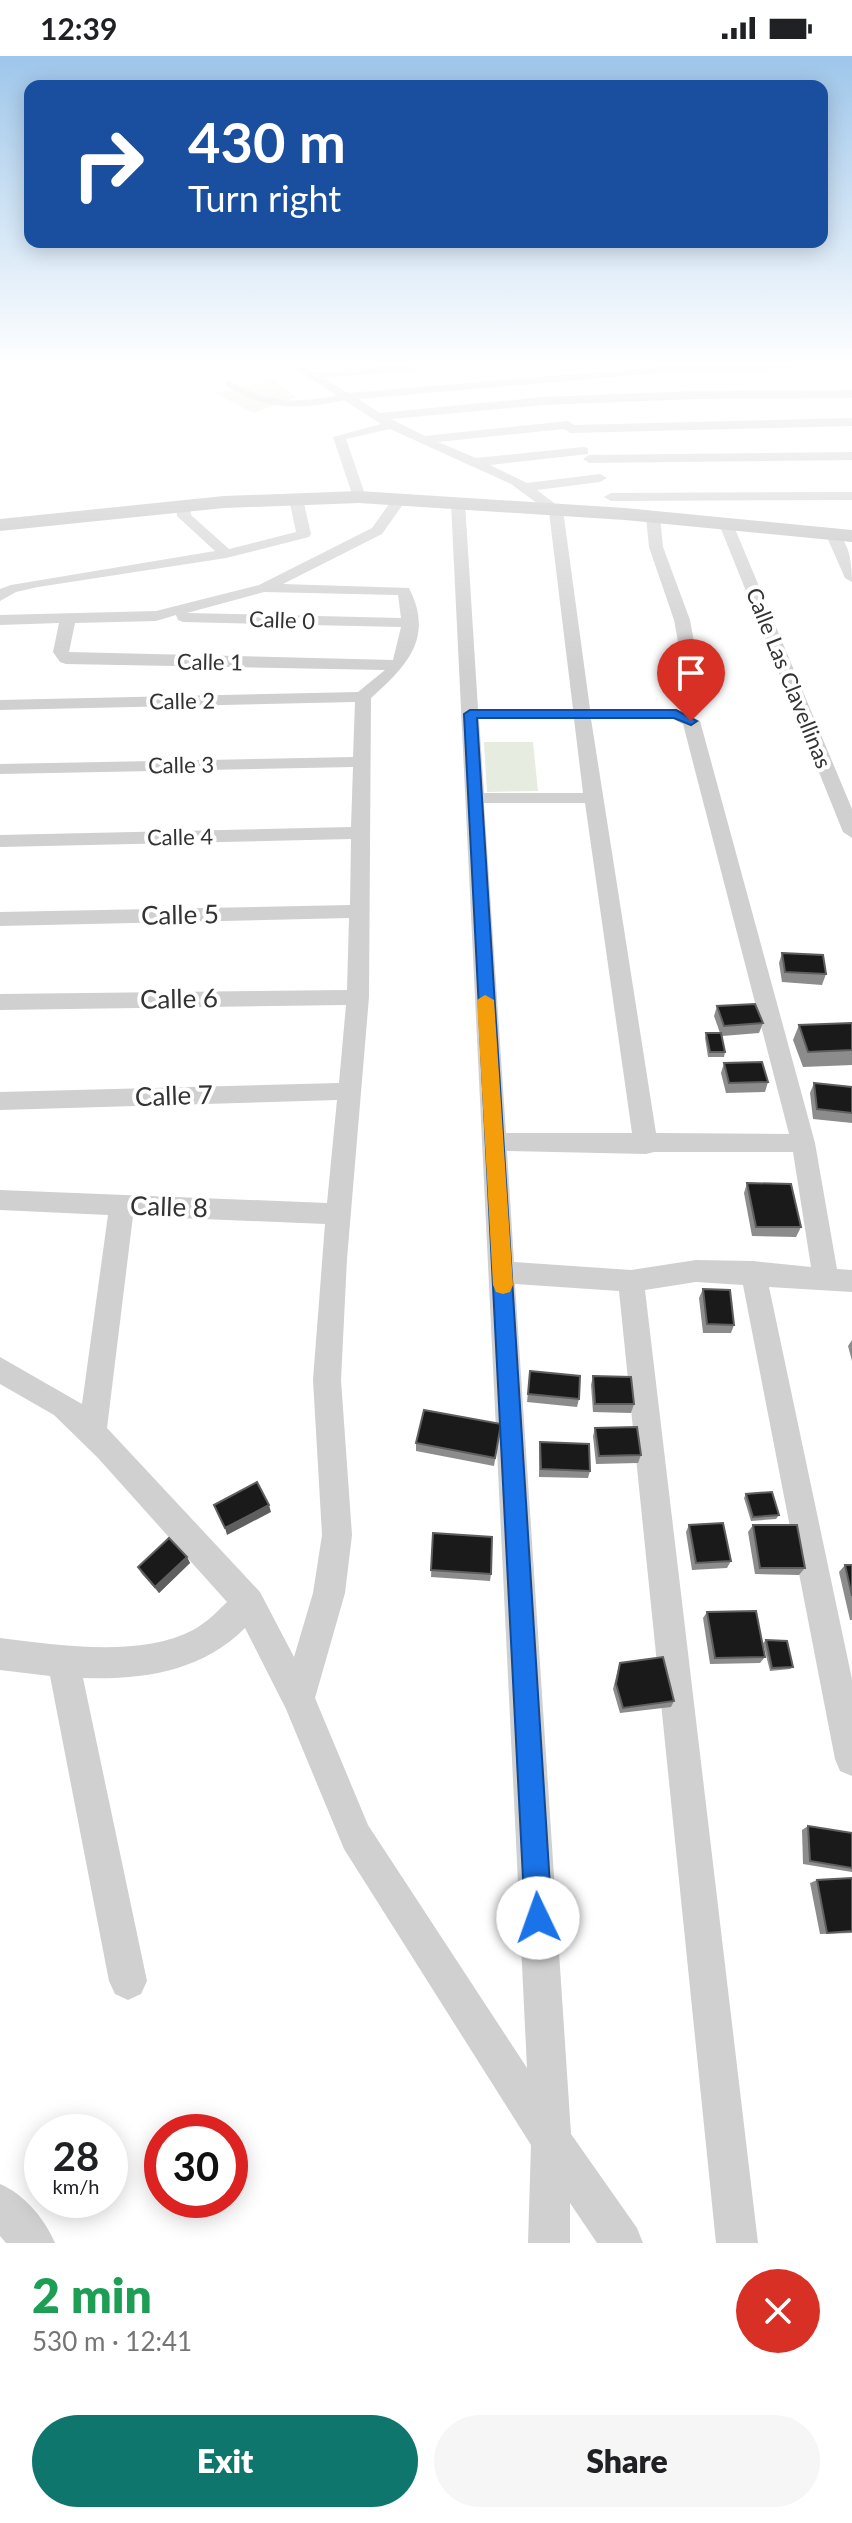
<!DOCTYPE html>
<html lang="en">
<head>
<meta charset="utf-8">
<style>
	:root { --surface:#fff; --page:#f6f6f6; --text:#202124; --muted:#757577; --accent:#0f766e }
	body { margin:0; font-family:Lato,sans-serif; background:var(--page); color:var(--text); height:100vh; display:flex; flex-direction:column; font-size:30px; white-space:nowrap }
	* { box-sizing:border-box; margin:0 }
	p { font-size:26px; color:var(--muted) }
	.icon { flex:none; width:44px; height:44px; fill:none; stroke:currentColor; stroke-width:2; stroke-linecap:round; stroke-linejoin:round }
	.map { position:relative; height:2187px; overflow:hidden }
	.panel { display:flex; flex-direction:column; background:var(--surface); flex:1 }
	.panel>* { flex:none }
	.hud { position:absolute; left:24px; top:24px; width:804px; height:168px; border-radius:16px; box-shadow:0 4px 20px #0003; background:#1a4fa0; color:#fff; overflow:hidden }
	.speed { position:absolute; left:24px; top:2058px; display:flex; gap:16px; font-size:40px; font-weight:700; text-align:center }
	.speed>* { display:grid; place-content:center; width:104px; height:104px; border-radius:50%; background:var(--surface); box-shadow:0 4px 20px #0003; line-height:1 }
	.speed small { font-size:20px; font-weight:400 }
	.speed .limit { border:12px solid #d22; background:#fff; color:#111 }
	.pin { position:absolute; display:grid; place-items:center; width:68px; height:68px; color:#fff; margin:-82px -34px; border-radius:50% 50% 50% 0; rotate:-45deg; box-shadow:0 0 8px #0007 }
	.pin .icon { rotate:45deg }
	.me { position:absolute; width:88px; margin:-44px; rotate:357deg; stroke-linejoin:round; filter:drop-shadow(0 0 6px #0008) }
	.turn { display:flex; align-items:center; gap:28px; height:168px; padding:0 32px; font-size:36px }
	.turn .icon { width:104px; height:104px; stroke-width:2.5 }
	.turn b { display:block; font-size:56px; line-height:68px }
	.round { display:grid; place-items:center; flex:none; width:84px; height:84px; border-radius:42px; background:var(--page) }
	.overview { display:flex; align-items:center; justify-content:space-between; height:136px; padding:0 32px }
	h1 { font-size:48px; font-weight:800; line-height:60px; color:#1e9e55 }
	.primary-button { display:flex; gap:16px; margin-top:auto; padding:16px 32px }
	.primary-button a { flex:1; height:92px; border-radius:48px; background:var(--accent); color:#fff; font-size:32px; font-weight:800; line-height:92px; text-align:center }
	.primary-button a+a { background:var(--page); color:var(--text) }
	.status { display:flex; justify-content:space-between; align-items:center; height:56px; padding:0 40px; background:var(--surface); direction:ltr }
	.status svg { height:22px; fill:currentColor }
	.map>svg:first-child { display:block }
	.green { fill:#e6ecdf }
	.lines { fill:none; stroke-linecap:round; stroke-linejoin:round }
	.lane { stroke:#d0d0d0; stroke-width:6 }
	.street { fill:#d0d0d0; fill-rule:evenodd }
	.secondary { fill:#bdbdbd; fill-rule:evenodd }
	.wall { fill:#8c8c8c }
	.shaded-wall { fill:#5f5f5f }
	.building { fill:#1a1a1a; stroke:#5f5f5f; stroke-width:2 }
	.route { fill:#1a73e8; stroke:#114b97; stroke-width:2 }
	.slow { fill:#f59e0b }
	.labels { text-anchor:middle; stroke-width:8; stroke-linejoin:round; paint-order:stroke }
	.far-street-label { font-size:22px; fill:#333; stroke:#fff }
	.street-label { font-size:26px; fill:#333; stroke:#fff }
</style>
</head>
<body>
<div class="status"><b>12:39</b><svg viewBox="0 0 49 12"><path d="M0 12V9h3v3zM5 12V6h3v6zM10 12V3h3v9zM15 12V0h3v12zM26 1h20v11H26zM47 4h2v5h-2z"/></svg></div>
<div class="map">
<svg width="852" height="2187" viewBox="0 0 852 2187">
	<rect width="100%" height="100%" fill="#fff"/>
	<!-- green -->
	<path class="green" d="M273,324L297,341L253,357L215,337Z
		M484,686H533L538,735L487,736Z"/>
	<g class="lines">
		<!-- lane -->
		<path class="lane" d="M229,328C268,353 302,350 346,341"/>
		<!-- street -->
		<path class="street" d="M288,308H301L314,316L406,308H455L450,311L324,322L348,337L682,309L852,308V313L682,315L358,343L380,357L544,341L696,335L852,334V342L696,343L544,349L391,363L425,380L568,365L574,369L852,362V370L570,377L564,373L438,386L476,402L584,391L588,392V398L490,409L527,427L600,418L607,422L600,426L537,434L563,454L590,653H676L700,665L815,1087L837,1213L852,1214V1236L769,1231L852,1623V1720L840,1715L835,1703L743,1229L696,1226L645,1234L758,2187H716L619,1235L515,1228L571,2078L637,2172L643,2187H597L570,2147V2187H528L531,2089L344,1793L286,1653L245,1572C201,1616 142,1624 83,1622L147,1925L141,1938L128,1944L115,1938L109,1925L50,1620L0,1614V1582C57,1589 140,1602 193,1574C206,1567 217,1556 227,1546L98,1402L54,1359L0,1328V1301L82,1348L108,1159L0,1154V1134L327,1147L337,1044L0,1054V1036L339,1027L346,949L0,954V938L347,934L349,862L0,870V856L350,849L351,783L0,791V779L351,771L353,711L0,718V708L353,701L355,646L0,654V644L358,636L385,614L66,608L60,606L53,596L59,567L0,569V559L156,555L259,529L372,472L394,441H404L406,444L382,478L283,528L409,532C435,583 405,611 371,642L369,941L347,1203L341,1324L352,1479L345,1537L315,1642L368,1769L527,2012L451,447L458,443L465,447L478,653H573L549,456L511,428L390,373L346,383L366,441L354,444L333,381L381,368ZM264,536L398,539L401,562L187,557ZM176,559L178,564L183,566L401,571L393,604L69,596L75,567L156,565ZM479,663H574L583,737H484ZM591,663H673L683,668L789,1078L656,1077ZM484,747H585L632,1077H506ZM507,1095L646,1098L654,1096H793L811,1211L753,1205L696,1204L631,1214L514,1206ZM133,1160L325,1168L313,1324L322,1479L313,1537L294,1601L260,1536L107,1372Z
			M852,396V404L589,407L583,403L589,399Z
			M852,436V444L611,445L604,441L611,437Z
			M296,439L303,443L311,478L309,481L226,502L38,531L16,536L0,545V533L11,529L215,495L177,460L176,450L183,446L190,450L191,459L229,493L296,476L289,443Z
			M653,457L660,461L663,491L690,564L698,607L696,610H684L682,607L674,564L649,491L646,461Z
			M726,464L733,468L852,753V782L843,776L719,468Z
			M833,475C850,483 852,509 852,526L845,522L826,479Z
			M0,2128C24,2138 45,2163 55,2187H6L0,2180Z"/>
		<!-- secondary -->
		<path class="secondary" d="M359,435L625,452L852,474V486L625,464L359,447L224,452L0,475V463L224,440Z"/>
	</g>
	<!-- wall -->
	<path class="wall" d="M782,897L826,918L822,929L782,926L779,907Z
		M717,950L763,967L759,977L722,980L725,996L724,1001H708L705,982L706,977H720L714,960Z
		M852,967V1009L803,1011L793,984L799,969Z
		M724,1007L768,1026L765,1036L726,1037L721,1017Z
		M814,1027L852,1031V1067L813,1063L810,1037Z
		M747,1127L801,1171L796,1181L752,1180L744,1137Z
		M703,1233L734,1269L731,1277H703L699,1242Z
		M852,1284V1305L848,1290Z
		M530,1315L579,1343L577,1351L527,1346Z
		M593,1320L634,1348L631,1357L593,1356L591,1329Z
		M501,1368L494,1410L416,1395V1387Z
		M595,1372L641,1399L638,1407L596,1408L593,1380Z
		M540,1386L590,1415L588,1422L539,1421V1394Z
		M746,1438L779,1459L776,1463L751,1465L744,1442Z
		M689,1469L731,1505L727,1512L692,1514L686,1476Z
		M753,1469L805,1512L799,1519L755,1518L748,1476Z
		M433,1477L491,1518L490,1525L431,1521Z
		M187,1501L190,1507L159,1537L142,1518L138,1511Z
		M845,1509H852V1564H850L839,1516Z
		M707,1556L765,1601L760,1607L710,1608L703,1562Z
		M766,1584L793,1611L790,1613L770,1615L763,1587Z
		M620,1607L674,1645L671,1651L620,1657L613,1633L618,1613Z
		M808,1770L852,1777V1816L803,1808L802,1774Z
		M852,1822V1877L820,1878L810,1827L817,1824Z"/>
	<!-- shaded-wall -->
	<path class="shaded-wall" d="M269,1449L271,1456L227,1479L225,1472Z
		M187,1501L190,1507L159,1537L155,1531Z"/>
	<!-- building -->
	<path class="building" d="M782,897L823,899L826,918L785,916Z
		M755,948L763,967L724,970L717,950Z
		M852,967V994L808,996L799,969Z
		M706,977H721L725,996H710Z
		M762,1006L768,1026L729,1027L724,1007Z
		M814,1027L852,1031V1057L817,1053Z
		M747,1127L791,1128L801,1171H756Z
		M703,1233L730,1234L734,1269L707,1268Z
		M530,1315L580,1320L579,1343L528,1338Z
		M593,1320L631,1321L634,1348H595Z
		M424,1354L501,1368L495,1402L416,1387Z
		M637,1371L641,1399L599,1400L595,1372Z
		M540,1386L589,1388L590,1415L541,1413Z
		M257,1426L269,1449L225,1472L214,1449Z
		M772,1436L779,1459L753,1461L746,1438Z
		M723,1467L731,1505L696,1507L689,1469Z
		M753,1469H797L805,1512H760Z
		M433,1477L492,1481L491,1518L431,1514Z
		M169,1482L187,1501L155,1531L138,1511Z
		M845,1509H852V1540Z
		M756,1555L765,1601L715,1602L707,1556Z
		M766,1584L787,1585L793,1611L772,1612Z
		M663,1601L674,1645L623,1652L616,1628L620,1607Z
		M808,1770L852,1777V1812L810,1805Z
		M852,1822V1875L827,1877L817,1824Z"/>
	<!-- sky -->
	<linearGradient id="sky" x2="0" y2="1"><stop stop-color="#9ec6ea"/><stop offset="0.5" stop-color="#fff"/><stop offset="1" stop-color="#fff" stop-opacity="0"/></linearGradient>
	<rect width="852" height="615" fill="url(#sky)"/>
	<!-- route -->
	<path class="route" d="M676,654L697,665L691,669L674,662H477L552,1862L548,1872L538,1876L529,1872L525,1862L464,658L470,654Z"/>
	<!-- slow -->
	<path class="slow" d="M485,939L494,944L513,1229L510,1236L503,1238L496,1236L493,1229L477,944Z"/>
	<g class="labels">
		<!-- far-street labels -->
		<g class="far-street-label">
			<text transform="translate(282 564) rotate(2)" y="8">Calle 0</text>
			<text transform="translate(210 606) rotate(1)" y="8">Calle 1</text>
			<text transform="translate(789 622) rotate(68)" y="8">Calle Las Clavellinas</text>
			<text transform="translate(182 645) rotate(-1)" y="8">Calle 2</text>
			<text transform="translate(181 709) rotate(-1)" y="8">Calle 3</text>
			<text transform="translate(180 781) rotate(-1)" y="8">Calle 4</text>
		</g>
		<!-- street labels -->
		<g class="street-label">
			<text transform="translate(180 859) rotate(-1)" y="9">Calle 5</text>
			<text transform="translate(179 943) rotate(-1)" y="9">Calle 6</text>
			<text transform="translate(174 1040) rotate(-2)" y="9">Calle 7</text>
			<text transform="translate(169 1151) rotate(2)" y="9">Calle 8</text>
		</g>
	</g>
</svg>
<div class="speed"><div>28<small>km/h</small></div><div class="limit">30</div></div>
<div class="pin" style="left:691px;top:665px;background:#d93025"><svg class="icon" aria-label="arrive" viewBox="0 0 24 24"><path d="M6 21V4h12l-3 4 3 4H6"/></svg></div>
<svg class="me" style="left:538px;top:1862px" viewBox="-20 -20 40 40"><circle r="19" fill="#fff"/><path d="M0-13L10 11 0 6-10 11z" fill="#1a73e8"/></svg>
<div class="hud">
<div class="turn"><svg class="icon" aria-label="right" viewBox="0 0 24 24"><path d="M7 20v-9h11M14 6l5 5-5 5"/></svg><div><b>430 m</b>Turn right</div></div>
</div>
</div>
<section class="panel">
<div class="overview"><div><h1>2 min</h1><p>530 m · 12:41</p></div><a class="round" style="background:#d93025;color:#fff"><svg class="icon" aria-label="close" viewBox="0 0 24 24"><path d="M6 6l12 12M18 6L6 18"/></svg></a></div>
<div class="primary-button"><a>Exit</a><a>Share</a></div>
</section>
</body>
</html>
